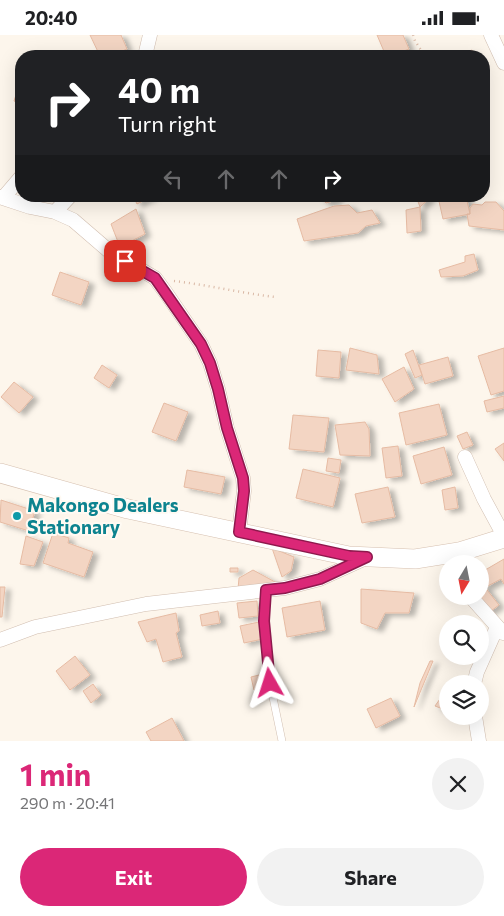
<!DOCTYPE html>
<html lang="en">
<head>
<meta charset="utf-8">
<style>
	:root { --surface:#fff; --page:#f2f2f2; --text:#202124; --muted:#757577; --accent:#db2777 }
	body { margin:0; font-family:Commissioner,sans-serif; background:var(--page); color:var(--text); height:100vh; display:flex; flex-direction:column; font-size:19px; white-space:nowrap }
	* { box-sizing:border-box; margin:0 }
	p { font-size:16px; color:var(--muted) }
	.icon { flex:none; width:28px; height:28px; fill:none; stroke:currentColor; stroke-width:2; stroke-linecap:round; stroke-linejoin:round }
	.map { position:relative; height:706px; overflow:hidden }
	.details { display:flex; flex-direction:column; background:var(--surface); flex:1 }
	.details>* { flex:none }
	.banner { position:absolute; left:15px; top:15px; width:475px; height:152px; border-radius:20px; box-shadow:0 5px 20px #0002; background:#202124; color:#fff; overflow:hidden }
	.needle { width:32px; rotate:190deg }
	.tools { position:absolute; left:439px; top:520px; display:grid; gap:10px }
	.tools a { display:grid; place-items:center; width:50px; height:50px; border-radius:50%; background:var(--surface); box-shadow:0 5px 20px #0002; font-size:25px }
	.pin { position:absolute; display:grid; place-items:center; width:42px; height:42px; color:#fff; margin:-21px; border-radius:10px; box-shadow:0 2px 8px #0006 }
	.me { position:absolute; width:55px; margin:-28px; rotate:354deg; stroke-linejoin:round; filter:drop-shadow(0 0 4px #0008) }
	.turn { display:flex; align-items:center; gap:18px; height:105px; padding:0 20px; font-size:22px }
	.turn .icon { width:65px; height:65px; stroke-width:2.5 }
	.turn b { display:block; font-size:35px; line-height:42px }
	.lanes { display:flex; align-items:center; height:48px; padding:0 20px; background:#0003; justify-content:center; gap:25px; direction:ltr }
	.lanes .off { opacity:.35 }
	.round { display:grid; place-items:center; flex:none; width:52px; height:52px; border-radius:26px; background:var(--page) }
	.summary { display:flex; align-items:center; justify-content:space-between; height:85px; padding:0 20px }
	h1 { font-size:30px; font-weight:700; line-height:38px; color:var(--accent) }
	.action { display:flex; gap:10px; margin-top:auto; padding:10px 20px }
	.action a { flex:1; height:58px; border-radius:30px; background:var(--accent); color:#fff; font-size:20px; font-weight:700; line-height:58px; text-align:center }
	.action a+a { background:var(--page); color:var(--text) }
	.status { display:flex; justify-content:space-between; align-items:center; height:35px; padding:0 25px; background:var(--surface); direction:ltr }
	.status svg { height:14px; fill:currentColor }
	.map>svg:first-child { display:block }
	.building { fill:#f3d5c3; stroke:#e6bba3; filter:url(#shadow) }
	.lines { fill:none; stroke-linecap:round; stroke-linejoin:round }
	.lane-casing { stroke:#d1beb0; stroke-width:8 }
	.street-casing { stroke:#d1beb0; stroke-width:15 }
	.secondary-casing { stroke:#d6c0b0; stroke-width:20 }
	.path { stroke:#d9b8a5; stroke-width:2.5; stroke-dasharray:1 4; stroke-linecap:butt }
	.lane { stroke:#fff; stroke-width:7 }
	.street { stroke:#fff; stroke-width:14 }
	.secondary { stroke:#fff; stroke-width:19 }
	.route-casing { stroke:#8e194d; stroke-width:12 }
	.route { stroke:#db2777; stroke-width:9 }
	.culture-dot { fill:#0f9aa8; stroke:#fffaf3; stroke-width:2 }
	.labels { text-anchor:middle; stroke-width:4; stroke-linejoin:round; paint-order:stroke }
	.culture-label { font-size:19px; font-weight:bold; fill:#0d838f; stroke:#fffaf3; text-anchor:start }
</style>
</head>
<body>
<div class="status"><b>20:40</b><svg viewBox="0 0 49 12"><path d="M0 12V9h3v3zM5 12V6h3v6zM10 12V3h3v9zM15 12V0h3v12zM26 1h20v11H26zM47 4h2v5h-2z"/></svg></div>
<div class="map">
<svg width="504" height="706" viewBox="0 0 504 706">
	<defs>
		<filter id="shadow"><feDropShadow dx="5.5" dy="3" stdDeviation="2.5" flood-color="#0004"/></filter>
	</defs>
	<rect width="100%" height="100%" fill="#fdf6ec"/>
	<!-- building -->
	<path class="building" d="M90,0H121L127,14L111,21H100Z
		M377,0H403L409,14L391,21H386Z
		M472,15L475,21H458Z
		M21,44V69L14,66Z
		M133,161H153L137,169Z
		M318,161H337V165L326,168Z
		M416,161H430V163L420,172Z
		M466,161L470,179L443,184L438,162Z
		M485,167H496L504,176V195L469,191L467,179H470V173L473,169L482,170Z
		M349,170L357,178L372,175L380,188L366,191L358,198L304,206L297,184L334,171Z
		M420,172L421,196L407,198L406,175Z
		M136,174L145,199L120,212L111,189Z
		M474,219L478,235L463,241L441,242L439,235L465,227V221Z
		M60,237L89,247L81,270L52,260Z
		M350,313L377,320L379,339L346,335Z
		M504,313V356L491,360L478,321Z
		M318,315L341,317L339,343L316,341Z
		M413,315L422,340L415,343L405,319Z
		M448,322L453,341L425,349L419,330Z
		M102,330L117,340L109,353L94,343Z
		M404,332L414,354L395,367L382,344Z
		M14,347L33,362L19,378L1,362Z
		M504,361V373L487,377L484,366Z
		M164,368L188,377L176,406L152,397Z
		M439,369L447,400L406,410L399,378Z
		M293,380L329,383L324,417L289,414Z
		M365,387L369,394L370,421L340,420L335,390Z
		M467,397L473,410L463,414L457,401Z
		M504,408V426L495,414Z
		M398,411L402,441L386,443L382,413Z
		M444,412L452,440L421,449L413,421Z
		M328,423L341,425L339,438L326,436Z
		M303,434L340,443L333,472L296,463Z
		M187,435L225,442L221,459L184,452Z
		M388,452L395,482L362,488L355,459Z
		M455,452L458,473L445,475L442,455Z
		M1,465L35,476L29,496L0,487Z
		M53,498L69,503L68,508L93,517L84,542L43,528Z
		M26,501L43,507L34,531L20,529Z
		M272,513L294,522L291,536L282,542Z
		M504,524V549L501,544L486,552L480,541V538Z
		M230,533H238V537H230Z
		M253,535L277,548L238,554L239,543Z
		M480,546L499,570L487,579L473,561H480Z
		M0,552H5L2,582H0Z
		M361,554L414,558L409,578H385L377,594L361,588Z
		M257,566L258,581L239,583L237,568Z
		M320,566L325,595L287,602L282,573Z
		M218,576L220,588L202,591L200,580Z
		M176,578L179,596L176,598L182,622L163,627L156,604L147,607L138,587Z
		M259,587L263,604L244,608L240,591Z
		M75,621L90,640L70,655L56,636Z
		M430,626H433L414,672L420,648Z
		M263,639L266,652L254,655L251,642Z
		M93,649L101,660L91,668L83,656Z
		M442,661L448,665V676L435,671Z
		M391,663L400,681L376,693L367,674Z
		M172,683L184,706H151L146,697Z"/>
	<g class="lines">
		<defs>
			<path id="lane" d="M266,555L264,586L270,648L282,706"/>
			<path id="street" d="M491,0L504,28
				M145,21L150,0
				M0,162L30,172L55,177L73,185L109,216L155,243L166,258L201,309L210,328L218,354L227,393L243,443L244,456L239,497
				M3,163L21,142
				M55,177L70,161
				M465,422L484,464L504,501
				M470,561L503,598
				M0,605L35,592L146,569L285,553L320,544L366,523
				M474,649L477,637L497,592
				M475,681L479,706"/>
			<path id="secondary" d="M0,438L128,474L349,521L415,524L459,517L504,503"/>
		</defs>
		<!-- lane casing -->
		<use href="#lane" class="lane-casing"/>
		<!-- street casing -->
		<use href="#street" class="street-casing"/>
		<!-- secondary casing -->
		<use href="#secondary" class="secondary-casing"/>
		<!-- path -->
		<path class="path" d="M413,0L415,6L421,15L420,21
			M174,246C208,250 241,258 275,262"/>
		<!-- lane -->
		<use href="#lane" class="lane"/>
		<!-- street -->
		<use href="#street" class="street"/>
		<!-- secondary -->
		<use href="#secondary" class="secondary"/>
	</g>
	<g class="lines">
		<defs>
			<path id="route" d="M125,226L155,243L201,309L210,328L218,354L227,393L243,443L244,456L239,497L349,521L367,522L320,544L285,553L266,555L264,586L270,648"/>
		</defs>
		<!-- route casing -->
		<use href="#route" class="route-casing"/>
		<!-- route -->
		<use href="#route" class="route"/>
	</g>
	<!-- markers -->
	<circle class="culture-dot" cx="17" cy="481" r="5"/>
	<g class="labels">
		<!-- culture labels -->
		<g class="culture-label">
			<text x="27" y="477">Makongo Dealers<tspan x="27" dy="22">Stationary</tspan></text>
		</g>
	</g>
</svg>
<div class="tools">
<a><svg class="needle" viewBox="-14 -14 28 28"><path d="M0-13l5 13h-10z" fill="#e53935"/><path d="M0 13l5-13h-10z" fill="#757577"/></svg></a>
<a><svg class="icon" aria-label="search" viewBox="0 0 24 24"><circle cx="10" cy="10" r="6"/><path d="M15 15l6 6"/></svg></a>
<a><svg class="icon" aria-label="layers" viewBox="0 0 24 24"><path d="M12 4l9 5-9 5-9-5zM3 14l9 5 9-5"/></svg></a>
</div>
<div class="pin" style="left:125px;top:226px;background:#d93025"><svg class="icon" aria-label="arrive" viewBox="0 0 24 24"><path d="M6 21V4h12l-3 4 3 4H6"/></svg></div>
<svg class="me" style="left:270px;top:648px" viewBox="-20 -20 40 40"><path d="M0-17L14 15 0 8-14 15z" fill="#db2777" stroke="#fff" stroke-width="4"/></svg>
<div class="banner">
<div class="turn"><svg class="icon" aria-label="right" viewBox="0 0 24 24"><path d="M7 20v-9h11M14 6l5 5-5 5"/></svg><div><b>40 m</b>Turn right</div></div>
<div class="lanes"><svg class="icon off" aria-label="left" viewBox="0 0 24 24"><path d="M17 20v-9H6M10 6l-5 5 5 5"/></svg><svg class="icon off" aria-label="ahead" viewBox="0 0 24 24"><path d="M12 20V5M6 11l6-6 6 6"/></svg><svg class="icon off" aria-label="ahead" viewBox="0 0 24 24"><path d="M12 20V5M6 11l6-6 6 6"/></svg><svg class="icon" aria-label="right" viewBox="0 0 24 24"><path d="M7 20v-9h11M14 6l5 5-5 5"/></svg></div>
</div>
</div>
<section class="details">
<div class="summary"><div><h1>1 min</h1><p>290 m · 20:41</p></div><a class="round"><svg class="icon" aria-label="close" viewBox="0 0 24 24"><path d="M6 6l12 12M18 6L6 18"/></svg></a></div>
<div class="action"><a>Exit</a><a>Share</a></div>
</section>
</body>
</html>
